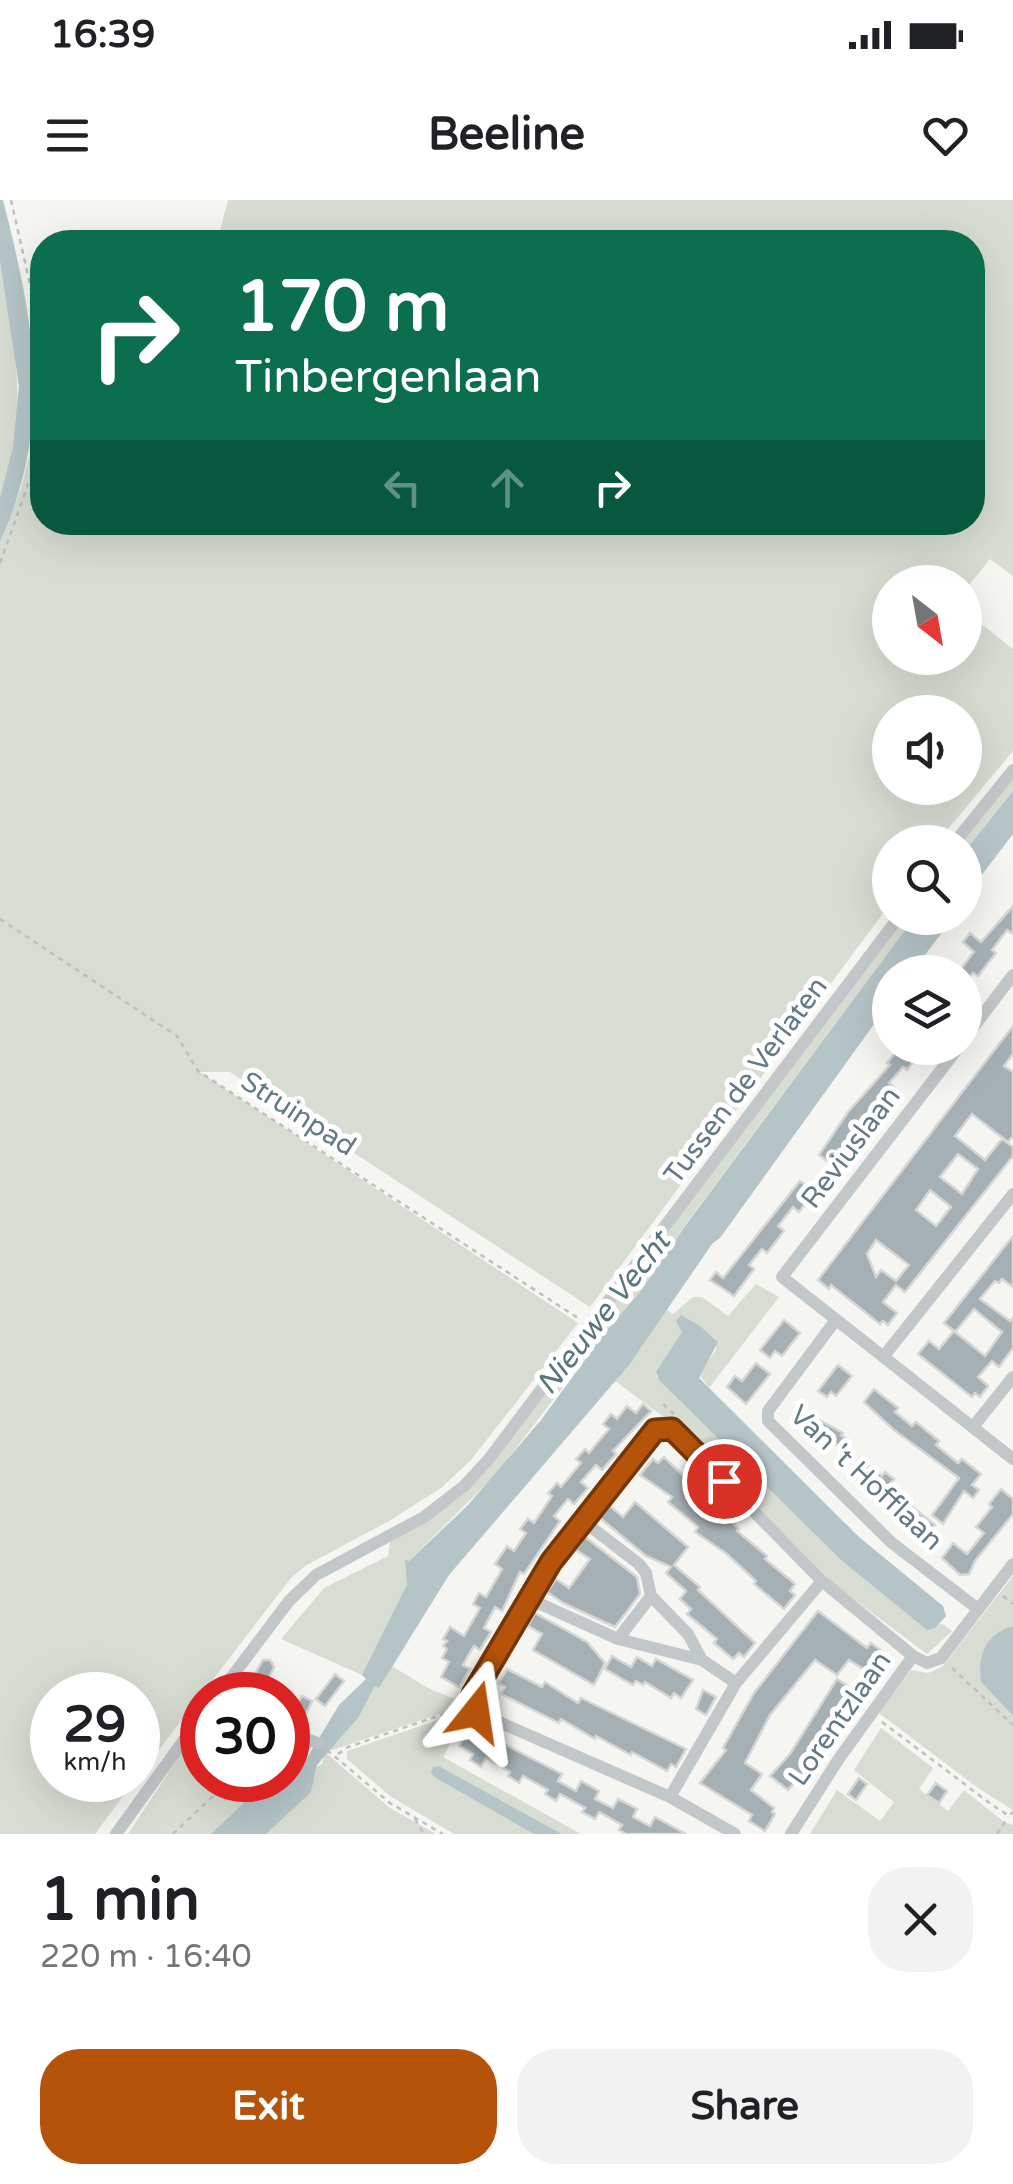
<!DOCTYPE html>
<html lang="en">
<head>
<meta charset="utf-8">
<style>
	:root { --surface:#fff; --page:#f2f2f2; --text:#202124; --muted:#757577; --accent:#b45309 }
	body { margin:0; font-family:"Varela Round",sans-serif; background:var(--page); color:var(--text); height:100vh; display:flex; flex-direction:column; font-size:38px; white-space:nowrap }
	* { box-sizing:border-box; margin:0 }
	p { font-size:32px; color:var(--muted) }
	.icon { flex:none; width:55px; height:55px; fill:none; stroke:currentColor; stroke-width:2; stroke-linecap:round; stroke-linejoin:round }
	.map { position:relative; height:1634px; overflow:hidden }
	.details { display:flex; flex-direction:column; background:var(--surface); flex:1 }
	.details>* { flex:none }
	.hud { position:absolute; left:30px; top:30px; width:955px; height:305px; border-radius:40px; box-shadow:0 10px 40px #0002; background:#0b6e4f; color:#fff; overflow:hidden }
	.needle { width:65px; rotate:149deg }
	.tools { position:absolute; left:872px; top:365px; display:grid; gap:20px }
	.tools a { display:grid; place-items:center; width:110px; height:110px; border-radius:50%; background:var(--surface); box-shadow:0 10px 40px #0002; font-size:50px }
	.speed { position:absolute; left:30px; top:1472px; display:flex; gap:20px; font-size:50px; font-weight:700; text-align:center }
	.speed>* { display:grid; place-content:center; width:130px; height:130px; border-radius:50%; background:var(--surface); box-shadow:0 10px 40px #0002; line-height:1 }
	.speed small { font-size:25px; font-weight:400 }
	.speed .limit { border:15px solid #d22; background:#fff; color:#111 }
	.pin { position:absolute; display:grid; place-items:center; width:85px; height:85px; color:#fff; margin:-42px; border:5px solid #fff; border-radius:50%; box-shadow:0 2px 10px #0007 }
	.me { position:absolute; width:110px; margin:-55px; rotate:15deg; stroke-linejoin:round; filter:drop-shadow(0 0 8px #0008) }
	.turn { display:flex; align-items:center; gap:35px; height:210px; padding:0 40px; font-size:45px }
	.turn .icon { width:130px; height:130px; stroke-width:2.5 }
	.turn b { display:block; font-size:70px; line-height:85px }
	.lanes { display:flex; align-items:center; height:95px; padding:0 40px; background:#0003; justify-content:center; gap:50px; direction:ltr }
	.lanes .off { opacity:.35 }
	.round { display:grid; place-items:center; flex:none; width:105px; height:105px; border-radius:40px; background:var(--page) }
	.overview { display:flex; align-items:center; justify-content:space-between; height:170px; padding:0 40px }
	h1 { font-size:60px; font-weight:700; line-height:75px }
	.button { display:flex; gap:20px; margin-top:auto; padding:20px 40px }
	.button a { flex:1; height:115px; border-radius:40px; background:var(--accent); color:#fff; font-size:40px; font-weight:700; line-height:115px; text-align:center }
	.button a+a { background:var(--page); color:var(--text) }
	.status { display:flex; justify-content:space-between; align-items:center; height:70px; padding:0 50px; background:var(--surface); direction:ltr }
	.status svg { height:28px; fill:currentColor }
	header { display:flex; justify-content:space-between; align-items:center; height:130px; padding:0 40px; background:var(--surface); font-size:45px; font-weight:700 }
	.map>svg:first-child { display:block }
	.green { fill:#d7ddd2; fill-rule:evenodd }
	.water { fill:#b5c5c7 }
	.building { fill:#a5b0b4; stroke:#d6d6d4; stroke-width:2.5; fill-rule:evenodd }
	.lines { fill:none; stroke-linecap:round; stroke-linejoin:round }
	.path { stroke:#bec0c2; stroke-width:2.5; stroke-dasharray:5 5; stroke-linecap:butt }
	.minor { stroke:#c2c7c9; stroke-width:12 }
	.route-casing { stroke:#753606; stroke-width:25 }
	.route { stroke:#b45309; stroke-width:18 }
	.labels { text-anchor:middle; stroke-width:10; stroke-linejoin:round; paint-order:stroke }
	.street-label { font-size:28px; fill:#637a84; stroke:#fff }
	.water-label { font-size:30px; font-style:italic; fill:#59767a; stroke:#fff }
</style>
</head>
<body>
<div class="status"><b>16:39</b><svg viewBox="0 0 49 12"><path d="M0 12V9h3v3zM5 12V6h3v6zM10 12V3h3v9zM15 12V0h3v12zM26 1h20v11H26zM47 4h2v5h-2z"/></svg></div>
<header><svg class="icon" aria-label="menu" viewBox="0 0 24 24"><path d="M4 6h16M4 12h16M4 18h16"/></svg>Beeline<svg class="icon" aria-label="heart" viewBox="0 0 24 24"><path d="M12 20l-8-8c-3-5 5-10 8-4 3-6 11-1 8 4z"/></svg></header>
<div class="map">
<svg width="1013" height="1634" viewBox="0 0 1013 1634">
	<rect width="100%" height="100%" fill="#f5f5f1"/>
	<!-- green -->
	<path class="green" d="M228,0H1013V376L990,359L965,390V382H890V458H965V411L1013,449V551L937,642H890V704L590,1107L230,872H200L578,1123L471,1260L441,1288L389,1321L305,1366L291,1378L138,1577V1495H52V1580H135L95,1634H0V342L21,289L29,257L42,259V322H972V42H217ZM890,512H965V588H890Z
		M0,61C15,140 30,220 0,298Z
		M1013,576V591L965,651V642H961Z
		M904,718H914L685,1025L640,1092L607,1130L496,1274L409,1361L407,1384L362,1475L281,1439L324,1388L388,1356L390,1342L436,1315L629,1083Z
		M756,1084L779,1097L709,1188L699,1174L716,1150V1139L681,1115L682,1132L656,1176L842,1361L927,1430L941,1423L952,1431L927,1454L835,1385L680,1229L615,1181L665,1109L673,1114L693,1097H702L728,1116Z
		M1013,1376V1426C984,1434 981,1456 981,1482L1013,1516V1610L978,1588L879,1513L911,1470L928,1473L942,1467Z
		M392,1466L426,1487L461,1502L457,1508L332,1550L330,1548C352,1530 362,1508 376,1485L380,1487Z
		M461,1512L466,1515L443,1557L581,1634H562L439,1566L433,1567L534,1634H454L390,1596L347,1559V1551Z
		M881,1528L933,1568L919,1589L948,1611L964,1590L1004,1622L1013,1625V1634H810L837,1590L880,1621L894,1602L854,1570Z
		M288,1538L314,1545L305,1553L306,1559L288,1569L312,1586L317,1567L322,1564L326,1553L390,1608L436,1634H128L185,1548L202,1544V1580H288Z"/>
	<!-- water -->
	<path class="water" d="M0,0H3C34,121 54,223 0,342V298L13,247L19,186L0,61Z
		M1013,591V634L965,697V651Z
		M914,718H953L912,772H890V802L720,1038L712,1044L629,1165L449,1375L379,1488L375,1486L358,1518L317,1565L311,1592L266,1634H211L268,1580H288V1569L307,1558L339,1505L366,1479L362,1475L407,1384L405,1360L409,1361L468,1305L541,1220L607,1130L640,1092L685,1026Z
		M681,1115L700,1126L718,1142L699,1178L859,1337L943,1406L946,1416L935,1428L927,1430L842,1361L659,1180L656,1172L682,1132L676,1121Z
		M1013,1426V1516L981,1482C977,1456 986,1433 1013,1426Z
		M439,1566L562,1634H534L436,1578L431,1573L433,1567Z"/>
	<!-- building -->
	<path class="building" d="M1013,706V734L1007,730L992,750L996,753L978,776L973,773L970,777L960,770L974,752L963,742L970,733L981,742Z
		M1013,826V854L1004,866L1013,872V936L1008,942L972,914L955,936L985,960L1002,939L1013,947V956L905,1092L896,1085L883,1102L897,1113L888,1125L883,1121L880,1124L831,1085L829,1089L818,1080ZM958,954L978,969L962,994L940,977ZM930,990L951,1007L936,1026L916,1010ZM876,1040L909,1065L896,1081L881,1070L876,1077L867,1054Z
		M899,848H924L907,870L903,867L889,883L894,887L833,965L819,955L848,912L890,865L887,863Z
		M800,981L814,992L799,1012L793,1007L778,1026L784,1031L767,1053L762,1049L749,1065L754,1069L734,1096L710,1080L716,1072L723,1078Z
		M1013,1036V1087L1002,1079L999,1083L995,1081L980,1099L1010,1121L1013,1118V1148L999,1167L992,1161L978,1177L988,1186L980,1197L975,1193L972,1197L918,1154L929,1141L939,1149L954,1131L944,1123ZM974,1109L1002,1132L985,1156L955,1132Z
		M784,1120L800,1133L782,1156L775,1151L770,1158L760,1150Z
		M756,1163L770,1174L746,1204L727,1187L735,1176L742,1181Z
		M838,1165L852,1176L836,1196L831,1192L827,1197L818,1191Z
		M874,1189L898,1208L895,1212L912,1226L916,1222L939,1241L936,1245L958,1263L962,1259L981,1274L972,1285L979,1290L973,1298L964,1291L943,1324L932,1315L959,1278L894,1230L864,1202Z
		M643,1204L651,1211L613,1251L616,1254L602,1270L596,1265L581,1282L588,1288L574,1304L568,1299L554,1316L560,1321L524,1374L520,1372L502,1411L495,1407L484,1428L491,1432L480,1450L474,1446L468,1456L463,1465L470,1469L459,1487L441,1477L449,1462L442,1458L447,1449L443,1446L447,1441L443,1439L450,1427L464,1436L480,1408L473,1404L479,1393L486,1397L502,1369L495,1364L507,1346L514,1351L526,1333L520,1329L528,1319L534,1323L552,1296L548,1293L557,1283L561,1287L581,1263L576,1259L585,1249L589,1253L609,1229L603,1224L611,1214L617,1219L627,1206L636,1213Z
		M814,1217L843,1233L841,1235L845,1238L838,1246L828,1237L818,1246L802,1232Z
		M664,1257L739,1329L737,1331L767,1356L765,1359L795,1384L790,1391L795,1395L784,1409L754,1384L756,1381L727,1354L695,1332L698,1327L668,1302L672,1297L640,1275L653,1259L658,1263Z
		M860,1258L882,1276L885,1272L894,1279L883,1292L878,1288L874,1293L848,1273Z
		M1001,1289L1013,1299V1314L975,1361L969,1374L960,1375L942,1358L953,1343L967,1354L984,1333L976,1327L992,1307L989,1304Z
		M635,1302L688,1347L674,1365L700,1387L698,1390L755,1443L744,1457L739,1453L733,1459L714,1443L717,1439L687,1414L691,1409L680,1399L686,1391L666,1373L671,1367L646,1356L600,1318L610,1306L623,1317Z
		M906,1302L935,1325L928,1333L922,1328L919,1332L896,1314Z
		M585,1337L637,1377L640,1394L615,1427L563,1403L547,1392L556,1379L569,1388L590,1359L576,1350Z
		M818,1411L867,1448L871,1443L886,1454L874,1470L871,1468L868,1472L849,1460L837,1475L815,1460L770,1515L745,1563L762,1574L751,1590L774,1608L772,1612L775,1614L765,1631L749,1621L752,1615L700,1583L726,1550L723,1548L754,1493Z
		M535,1413L587,1442L605,1463L594,1485L533,1450L542,1434L528,1426Z
		M612,1456L631,1467L637,1457L652,1466L656,1459L693,1480L681,1498L674,1493L671,1498L645,1482L643,1485L636,1481L633,1485L605,1469Z
		M263,1460H270L274,1467L261,1495H243Z
		M507,1469L542,1487L545,1482L578,1503L581,1498L686,1549L676,1567L671,1564L667,1571L632,1552L631,1555L596,1536L595,1539L561,1519L559,1523L501,1494L505,1487L499,1483Z
		M335,1474L344,1481L325,1506L316,1499Z
		M837,1479L856,1491L842,1518L808,1567L788,1590L770,1576L790,1554Z
		M703,1490L716,1497L706,1515L696,1509Z
		M302,1496L312,1501L300,1527L288,1523V1501L298,1502Z
		M469,1528L488,1538L484,1545L501,1555L506,1545L562,1574L558,1581L576,1591L581,1581L599,1591L595,1599L613,1608L618,1599L637,1609L633,1617L650,1626L655,1617L686,1634H626L619,1630L622,1625L599,1612L595,1619L582,1612L585,1608L560,1594L556,1601L545,1594L548,1590L523,1576L519,1583L508,1576L510,1572L486,1558L481,1567L470,1560L473,1554L459,1546Z
		M859,1578L867,1584L856,1600L848,1594Z
		M936,1583L947,1591L939,1603L927,1595Z"/>
	<g class="lines">
		<!-- path -->
		<path class="path" d="M11,0L34,102L42,176
			M0,363L34,268L42,190
			M0,719L177,836L198,871L581,1120
			M663,1204L677,1217
			M1003,1396L1013,1404
			M952,1468L1013,1525
			M882,1522L991,1604L1009,1616L1013,1612
			M327,1550L390,1603L443,1634
			M288,1552H302
			M338,1554L348,1547L461,1508
			M415,1619L424,1634
			M173,1634L230,1580
			M997,1634L1008,1617"/>
		<!-- minor -->
		<path class="minor" d="M955,642L1013,570
			M965,838L1013,775
			M958,848L782,1077L1013,1259
			M835,1121L768,1211V1221L892,1343L978,1409
			M884,1156L1013,994
			M973,1227L1013,1177
			M583,1321L639,1364L646,1373L651,1396L688,1434L702,1460
			M527,1398L618,1439L702,1460L736,1483
			M618,1439L651,1396
			M218,1495L289,1401L316,1375L424,1317L464,1286L488,1260L898,718
			M288,1533L318,1543
			M670,1597L736,1483L822,1381
			M116,1634L202,1515
			M735,1634L670,1597L476,1512L472,1505L473,1494L551,1362L655,1230L673,1229L822,1381L913,1456
			M791,1634L838,1560L913,1456L927,1463L941,1458L1013,1364"/>
	</g>
	<g class="lines">
		<defs>
			<path id="route" d="M476,1512L472,1504L473,1494L551,1362L655,1230L672,1229L724,1281"/>
		</defs>
		<!-- route casing -->
		<use href="#route" class="route-casing"/>
		<!-- route -->
		<use href="#route" class="route"/>
	</g>
	<g class="labels">
		<!-- street labels -->
		<g class="street-label">
			<text transform="translate(745 880) rotate(-53)" y="10">Tussen de Verlaten</text>
			<text transform="translate(299 913) rotate(33)" y="10">Struinpad</text>
			<text transform="translate(850 947) rotate(-53)" y="10">Reviuslaan</text>
			<text transform="translate(867 1277) rotate(43)" y="10">Van 't Hofflaan</text>
			<text transform="translate(839 1518) rotate(-55)" y="10">Lorentzlaan</text>
		</g>
		<!-- water labels -->
		<g class="water-label">
			<text transform="translate(603 1113) rotate(-52)" y="10">Nieuwe Vecht</text>
		</g>
	</g>
</svg>
<div class="tools">
<a><svg class="needle" viewBox="-14 -14 28 28"><path d="M0-13l5 13h-10z" fill="#e53935"/><path d="M0 13l5-13h-10z" fill="#757577"/></svg></a>
<a><svg class="icon" aria-label="sound" viewBox="0 0 24 24"><path d="M4 9h4l5-4v14l-5-4H4zM17 9q2 3 0 6"/></svg></a>
<a><svg class="icon" aria-label="search" viewBox="0 0 24 24"><circle cx="10" cy="10" r="6"/><path d="M15 15l6 6"/></svg></a>
<a><svg class="icon" aria-label="layers" viewBox="0 0 24 24"><path d="M12 4l9 5-9 5-9-5zM3 14l9 5 9-5"/></svg></a>
</div>
<div class="speed"><div>29<small>km/h</small></div><div class="limit">30</div></div>
<div class="pin" style="left:724px;top:1281px;background:#d93025"><svg class="icon" aria-label="arrive" viewBox="0 0 24 24"><path d="M6 21V4h12l-3 4 3 4H6"/></svg></div>
<svg class="me" style="left:476px;top:1512px" viewBox="-20 -20 40 40"><path d="M0-17L14 15 0 8-14 15z" fill="#b45309" stroke="#fff" stroke-width="4"/></svg>
<div class="hud">
<div class="turn"><svg class="icon" aria-label="right" viewBox="0 0 24 24"><path d="M7 20v-9h11M14 6l5 5-5 5"/></svg><div><b>170 m</b>Tinbergenlaan</div></div>
<div class="lanes"><svg class="icon off" aria-label="left" viewBox="0 0 24 24"><path d="M17 20v-9H6M10 6l-5 5 5 5"/></svg><svg class="icon off" aria-label="ahead" viewBox="0 0 24 24"><path d="M12 20V5M6 11l6-6 6 6"/></svg><svg class="icon" aria-label="right" viewBox="0 0 24 24"><path d="M7 20v-9h11M14 6l5 5-5 5"/></svg></div>
</div>
</div>
<section class="details">
<div class="overview"><div><h1>1 min</h1><p>220 m · 16:40</p></div><a class="round"><svg class="icon" aria-label="close" viewBox="0 0 24 24"><path d="M6 6l12 12M18 6L6 18"/></svg></a></div>
<div class="button"><a>Exit</a><a>Share</a></div>
</section>
</body>
</html>
